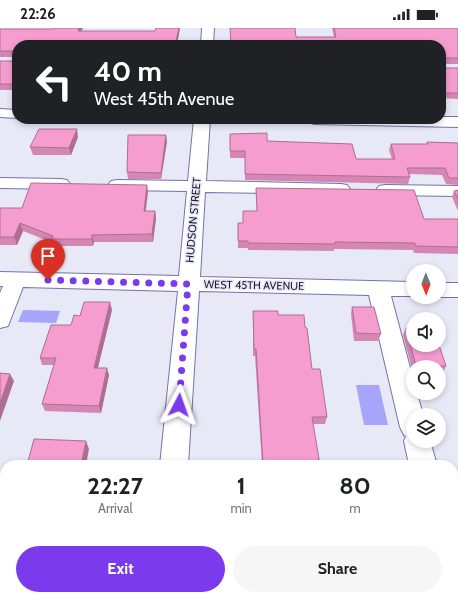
<!DOCTYPE html>
<html lang="en">
<head>
<meta charset="utf-8">
<style>
	:root { --surface:#fff; --page:#f6f6f6; --text:#202124; --muted:#757577; --accent:#7c3aed }
	body { margin:0; font-family:Cabin,sans-serif; background:var(--page); color:var(--text); height:100vh; display:flex; flex-direction:column; font-size:15px; white-space:nowrap }
	* { box-sizing:border-box; margin:0 }
	p { font-size:13px; color:var(--muted) }
	.icon { flex:none; width:22px; height:22px; fill:none; stroke:currentColor; stroke-width:2; stroke-linecap:round; stroke-linejoin:round }
	.map { position:relative; flex:1; overflow:hidden }
	.panel { position:absolute; left:0px; top:432px; width:458px; height:140px; display:flex; flex-direction:column; background:var(--surface); border-radius:16px 16px 0 0; box-shadow:0 2px 6px #0003 }
	.panel>* { flex:none }
	.top-card { position:absolute; left:12px; top:12px; width:434px; height:84px; border-radius:16px; box-shadow:0 2px 6px #0003; background:#202124; color:#fff; overflow:hidden }
	.needle { width:26px; rotate:179deg }
	.tools { position:absolute; left:406px; top:236px; display:grid; gap:8px }
	.tools a { display:grid; place-items:center; width:40px; height:40px; border-radius:50%; background:var(--surface); box-shadow:0 2px 6px #0003; font-size:20px }
	.pin { position:absolute; display:grid; place-items:center; width:34px; height:34px; color:#fff; margin:-41px -17px; border-radius:50% 50% 50% 0; rotate:-45deg; box-shadow:0 0 4px #0007 }
	.pin .icon { rotate:45deg }
	.me { position:absolute; width:44px; margin:-22px; rotate:4deg; stroke-linejoin:round; filter:drop-shadow(0 0 3px #0008) }
	.turn { display:flex; align-items:center; gap:14px; height:84px; padding:0 16px; font-size:18px }
	.turn .icon { width:52px; height:52px; stroke-width:2.5 }
	.turn b { display:block; font-size:28px; line-height:34px }
	.eta { display:flex; justify-content:space-evenly; align-items:center; height:68px; text-align:center }
	.eta b { font-size:24px; font-weight:700; line-height:28px }
	.cta { display:flex; gap:8px; margin-top:auto; padding:8px 16px }
	.cta a { flex:1; height:46px; border-radius:24px; background:var(--accent); color:#fff; font-size:16px; font-weight:700; line-height:46px; text-align:center }
	.cta a+a { background:var(--page); color:var(--text) }
	.status { display:flex; justify-content:space-between; align-items:center; height:28px; padding:0 20px; background:var(--surface); direction:ltr }
	.status svg { height:11px; fill:currentColor }
	.map>svg:first-child { display:block }
	.water { fill:#a7a4fb }
	.lines { fill:none; stroke-linecap:round; stroke-linejoin:round }
	.minor-casing { stroke:#7472ad; stroke-width:2 }
	.minor { fill:#fff; fill-rule:evenodd }
	.wall { fill:#d487b3 }
	.shaded-wall { fill:#ac6e92 }
	.building { fill:#f69dd0; stroke:#ac6e92 }
	.route { stroke:#7c3aed; stroke-width:7; stroke-dasharray:0 12.6 }
	.labels { text-anchor:middle; stroke-width:3; stroke-linejoin:round; paint-order:stroke }
	.street-label { font-size:11px; fill:#1c1b33; stroke:#e8e9f6 }
</style>
</head>
<body>
<div class="status"><b>22:26</b><svg viewBox="0 0 49 12"><path d="M0 12V9h3v3zM5 12V6h3v6zM10 12V3h3v9zM15 12V0h3v12zM26 1h20v11H26zM47 4h2v5h-2z"/></svg></div>
<div class="map">
<svg width="458" height="572" viewBox="0 0 458 572">
	<rect width="100%" height="100%" fill="#e8e9f6"/>
	<!-- water -->
	<path class="water" d="M23,282L60,283L56,295L18,294Z
		M356,357H379L388,397H364Z"/>
	<g class="lines">
		<defs>
			<path id="minor" d="M202,0H214L213,17H201Z
				M422,0H458V4H428L424,2Z
				M0,81L17,82V90L0,89Z
				M441,89H458V99L314,96L309,94L306,91H441Z
				M194,91H210L206,153L341,156L347,157L350,161L347,165L341,166L205,164L200,249L413,254V268H391L413,351V365H417L423,387H413V413H430L437,437H409L404,413L406,408L404,407L400,399L369,267L199,263L188,437H160L178,263L23,259L8,298L0,300V265L3,258H0V244L179,248L187,163L117,162L111,161L108,157L111,153L117,152L188,153Z
				M0,150L61,151L67,152L70,156L67,160L61,161L0,160Z
				M385,157L458,158V168L385,167L379,166L376,162L379,158Z
				M439,255H458V269H438H439Z
				M453,542L458,544V572H441L440,567H453Z
				M149,567H181L180,572H148Z"/>
		</defs>
		<!-- minor casing -->
		<use href="#minor" class="minor-casing"/>
		<!-- minor -->
		<use href="#minor" class="minor"/>
	</g>
	<!-- wall -->
	<path class="wall" d="M83,0L81,3H155L180,0L177,17H17V62H0V33H17V29H0V1H53Z
		M332,0H458V36H441V40H458V71L441,70V17H230L296,9H334Z
		M230,106L267,113L356,131H392L389,122L391,116H426L427,114L458,115V157L446,156L442,147L409,146L410,149L408,156L245,152V130H230Z
		M78,109L71,127H33L30,119Z
		M167,113L161,151H128L127,144Z
		M256,160L424,191H458V226L414,225L413,222L334,221V223L248,222V220H238V195H243L257,183Z
		M458,162V183L452,169L454,163Z
		M148,164L146,183H155L156,190L153,214H94L93,218H54L53,215L23,203L17,217H0V180H22Z
		M352,279L381,306L378,313H354L351,286Z
		M112,282L98,340L109,347L101,385L45,383L42,376L54,337H42L40,330L80,288Z
		M253,283L278,287L305,299L312,341L327,389L325,396H313L320,437H262L255,328H253Z
		M406,300L446,338L442,346H439V339H413V345L403,307Z"/>
	<!-- shaded-wall -->
	<path class="shaded-wall" d="M79,0H83L79,8L78,3Z
		M179,0H180L177,17H175Z
		M77,101L78,109L71,127L69,120Z
		M166,107L167,113L161,151V145Z
		M147,157L148,164L144,190V183Z
		M155,183L156,190L153,214L152,206Z
		M20,195L23,203L17,217L14,209Z
		M92,207L94,214L93,218L92,211Z
		M110,274L112,282L96,347L94,340Z
		M107,340L109,347L101,385L99,378Z
		M10,346L14,353L0,393V375Z
		M86,413L89,421L86,437H81Z
		M61,567H67L66,572H60Z"/>
	<!-- building -->
	<path class="building" d="M54,0H79L78,3H155L156,0H179L175,17H17V56H0V33H17V23H0V1H53Z
		M230,0H295L296,9H336L334,0H458V30H441V40H458V65H441V17H231Z
		M39,101H77L69,120L30,119Z
		M267,105V113L352,116L356,131H395L391,116H428L427,114L458,115V150H449L445,140H407L410,149L245,146V123H230V106Z
		M128,107H166L161,145L127,144Z
		M31,155L147,157L144,183H155L152,206L92,207V211H52L53,208L20,195L14,209H0V180H22Z
		M256,160L414,162L424,191H458V219L416,218L415,215L335,214V216L248,215V213H238V195H243V183H257Z
		M458,162V171L454,163Z
		M84,274H110L94,340H107L99,378L42,376L56,330H40L51,297H71L74,287L80,288Z
		M352,279H374L381,306L356,305Z
		M253,283H278V287H304L305,299L307,300L312,341H320L327,389H312L320,437H263L256,321H254Z
		M406,300H413V317H439L446,338H416Z
		M0,345L10,346L0,375Z
		M34,411L86,413L81,437H27Z
		M5,498V567H61L60,572H0V516Z
		M265,567H328V572H262V570H265Z"/>
	<g class="lines">
		<!-- route -->
		<path class="route" d="M48,252L188,256L179,377"/>
	</g>
	<g class="labels">
		<!-- street labels -->
		<g class="street-label">
			<text transform="translate(193 192) rotate(-85)" y="4">HUDSON STREET</text>
			<text transform="translate(254 257) rotate(1)" y="4">WEST 45TH AVENUE</text>
		</g>
	</g>
</svg>
<div class="tools">
<a><svg class="needle" viewBox="-14 -14 28 28"><path d="M0-13l5 13h-10z" fill="#e53935"/><path d="M0 13l5-13h-10z" fill="#757577"/></svg></a>
<a><svg class="icon" aria-label="sound" viewBox="0 0 24 24"><path d="M4 9h4l5-4v14l-5-4H4zM17 9q2 3 0 6"/></svg></a>
<a><svg class="icon" aria-label="search" viewBox="0 0 24 24"><circle cx="10" cy="10" r="6"/><path d="M15 15l6 6"/></svg></a>
<a><svg class="icon" aria-label="layers" viewBox="0 0 24 24"><path d="M12 4l9 5-9 5-9-5zM3 14l9 5 9-5"/></svg></a>
</div>
<div class="pin" style="left:48px;top:252px;background:#d93025"><svg class="icon" aria-label="arrive" viewBox="0 0 24 24"><path d="M6 21V4h12l-3 4 3 4H6"/></svg></div>
<svg class="me" style="left:179px;top:377px" viewBox="-20 -20 40 40"><path d="M0-17L14 15 0 8-14 15z" fill="#7c3aed" stroke="#fff" stroke-width="4"/></svg>
<div class="top-card">
<div class="turn"><svg class="icon" aria-label="left" viewBox="0 0 24 24"><path d="M17 20v-9H6M10 6l-5 5 5 5"/></svg><div><b>40 m</b>West 45th Avenue</div></div>
</div>
<section class="panel">
<div class="eta">
<div><b>22:27</b><p>Arrival</p></div>
<div><b>1</b><p>min</p></div>
<div><b>80</b><p>m</p></div>
</div>
<div class="cta"><a>Exit</a><a>Share</a></div>
</section>
</div>
</body>
</html>
